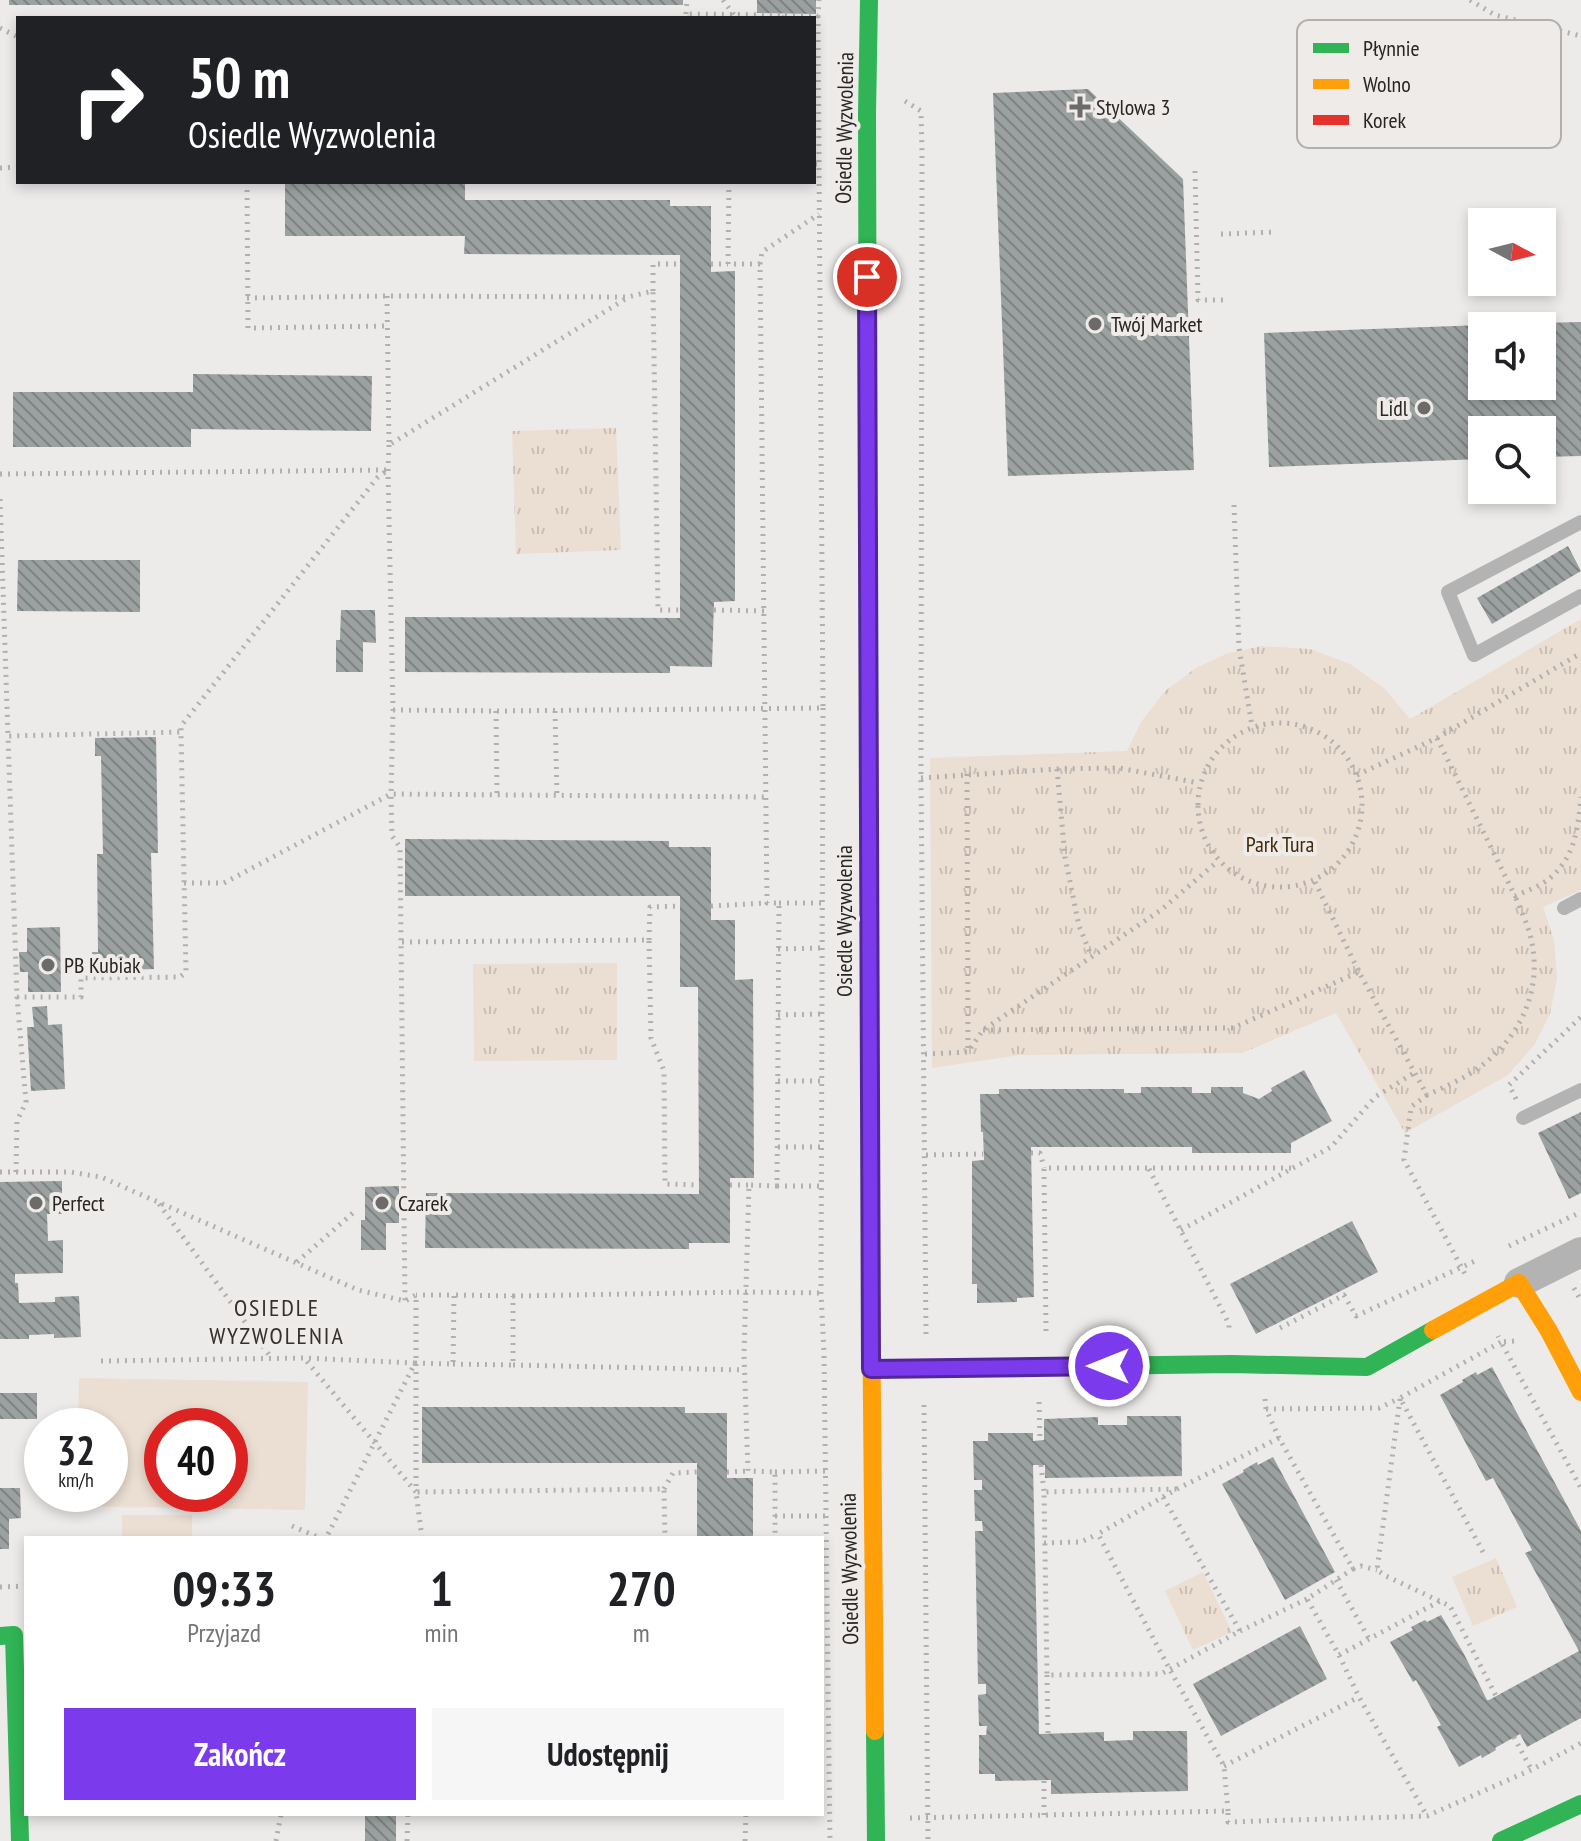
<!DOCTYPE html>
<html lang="pl">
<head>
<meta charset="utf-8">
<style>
	:root { --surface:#fff; --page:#f6f6f6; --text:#202124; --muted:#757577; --accent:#7c3aed }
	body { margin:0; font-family:"PT Sans Narrow",sans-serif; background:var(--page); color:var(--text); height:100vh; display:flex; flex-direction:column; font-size:30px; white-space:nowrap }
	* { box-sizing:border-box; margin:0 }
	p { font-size:26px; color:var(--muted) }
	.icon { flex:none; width:44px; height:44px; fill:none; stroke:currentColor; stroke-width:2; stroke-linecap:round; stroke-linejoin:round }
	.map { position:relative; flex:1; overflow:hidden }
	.details { position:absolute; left:24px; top:1536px; width:800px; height:280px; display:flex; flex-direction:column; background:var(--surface); border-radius:0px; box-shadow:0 4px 12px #0003 }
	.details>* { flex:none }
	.guide { position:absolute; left:16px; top:16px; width:800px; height:168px; border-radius:0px; box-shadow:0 4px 12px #0003; background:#202124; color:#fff; overflow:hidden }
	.needle { width:52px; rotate:97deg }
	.tools { position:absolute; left:1468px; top:208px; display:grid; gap:16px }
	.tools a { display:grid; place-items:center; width:88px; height:88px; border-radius:0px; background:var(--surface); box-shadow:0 4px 12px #0003; font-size:40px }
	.speed { position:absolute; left:24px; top:1408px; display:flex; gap:16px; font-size:40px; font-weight:700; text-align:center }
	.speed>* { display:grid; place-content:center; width:104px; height:104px; border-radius:50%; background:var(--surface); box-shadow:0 4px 12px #0003; line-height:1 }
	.speed small { font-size:20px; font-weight:400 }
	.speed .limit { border:12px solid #d22; background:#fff; color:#111 }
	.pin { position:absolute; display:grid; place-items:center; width:68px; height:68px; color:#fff; margin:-34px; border:4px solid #fff; border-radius:50%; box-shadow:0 2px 8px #0007 }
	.me { position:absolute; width:88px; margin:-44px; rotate:270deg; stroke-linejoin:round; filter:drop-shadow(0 0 6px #0008) }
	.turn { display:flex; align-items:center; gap:28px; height:168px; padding:0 40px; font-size:36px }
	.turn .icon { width:104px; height:104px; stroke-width:2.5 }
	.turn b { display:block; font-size:56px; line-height:68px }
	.eta { display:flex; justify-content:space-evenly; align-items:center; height:136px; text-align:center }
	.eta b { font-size:48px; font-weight:800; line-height:56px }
	.button { display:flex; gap:16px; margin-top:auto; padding:16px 40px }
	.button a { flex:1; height:92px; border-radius:0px; background:var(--accent); color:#fff; font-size:32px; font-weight:800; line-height:92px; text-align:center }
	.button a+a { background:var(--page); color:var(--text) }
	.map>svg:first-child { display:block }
	.park { fill:url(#park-tufts) }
	.pitch { fill:#ebded2; fill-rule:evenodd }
	.building { fill:url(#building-back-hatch) }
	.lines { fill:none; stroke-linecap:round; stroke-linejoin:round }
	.path { stroke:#b1b0af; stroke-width:5; stroke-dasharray:2 6; stroke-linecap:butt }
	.lane { stroke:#b3b3b3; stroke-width:14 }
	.street { stroke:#b3b3b3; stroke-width:30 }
	.fast { stroke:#30b455; stroke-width:18 }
	.slow { stroke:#ff9f0a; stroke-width:18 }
	.jam { stroke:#e5322d; stroke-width:18 }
	.route-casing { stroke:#51269a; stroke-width:20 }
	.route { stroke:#7c3aed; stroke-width:14 }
	.poi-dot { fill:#6c6b6a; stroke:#eeebe8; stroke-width:3 }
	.labels { text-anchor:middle; stroke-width:8; stroke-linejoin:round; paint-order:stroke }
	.poi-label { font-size:22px; fill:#272625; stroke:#eeebe8; text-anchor:start }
	.street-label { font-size:22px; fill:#272625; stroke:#eeebe8 }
	.park-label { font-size:22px; fill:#432805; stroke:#eeebe8 }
	.neighbourhood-label { font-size:24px; letter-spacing:2px; fill:#33312e; stroke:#eeebe8 }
	.key { fill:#eeebe8; stroke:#b2b0ae; stroke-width:2 }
	.key-label { font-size:22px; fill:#272625 }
</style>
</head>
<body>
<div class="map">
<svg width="1581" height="1841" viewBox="0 0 1581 1841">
	<defs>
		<pattern id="park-tufts" width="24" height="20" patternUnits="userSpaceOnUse" patternTransform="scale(2)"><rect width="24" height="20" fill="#ebded2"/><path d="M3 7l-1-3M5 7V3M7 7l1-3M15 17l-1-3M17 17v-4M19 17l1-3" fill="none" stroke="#cabeb4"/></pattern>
		<pattern id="building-back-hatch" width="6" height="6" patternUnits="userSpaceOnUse" patternTransform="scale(2)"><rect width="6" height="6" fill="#9aa1a0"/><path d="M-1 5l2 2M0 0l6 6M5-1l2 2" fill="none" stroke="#7e8382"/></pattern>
	</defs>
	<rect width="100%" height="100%" fill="#edebe9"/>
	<!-- park -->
	<path class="park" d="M616,428L621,550L516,554L512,431Z
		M1581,619V890L1543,907L1554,940L1557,978L1550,1014L1535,1044L1508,1075L1405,1133L1336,1013L1242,1053L1019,1055L932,1068L930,758L1127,751L1141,722L1165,691L1196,668L1228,653L1262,646L1310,649L1350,664L1384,688L1410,719Z
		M617,963V1060L474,1061L473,964Z
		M1496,1558L1517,1607L1473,1626L1452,1577Z
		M1203,1572L1232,1632L1193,1650L1165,1591Z"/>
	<!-- pitch -->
	<path class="pitch" d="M79,1378L308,1382L305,1510L76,1506L77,1494H110V1426H78ZM162,1426H230V1494H162Z
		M122,1515H192V1538H122Z"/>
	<!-- building -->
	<path class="building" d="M9,0H683V5H9Z
		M757,0H816V14L757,13Z
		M1088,89L1183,179L1194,470L1008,476L993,93Z
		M285,182H465V200H670V206H711V272L735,271V601L714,602L712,667L670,666V673L405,672V617L680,618V255L464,254L465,236H285Z
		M1581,322V456L1542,457V430H1482V459L1269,467L1264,333L1482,325V386H1542V323Z
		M193,374L372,376L371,431L191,429V447H13V392H193Z
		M1568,546L1581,571L1492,624L1477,598Z
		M18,560H140V612L17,611Z
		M341,610H375L376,643L363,642V672H336V640H340Z
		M156,737L158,853H151L154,969L93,971L92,952H98L97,854H103L101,756H95V738Z
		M405,839L669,841V847H711V920H735V980L753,979L754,1178H730V1243H689V1249L425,1248L426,1193L699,1194L698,987H680V896H405Z
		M60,927L61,992H28V972H20L19,952H27V928Z
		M47,1006L48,1025L62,1024L65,1089L31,1091L27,1027H34L32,1007Z
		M1304,1070L1332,1121L1291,1143V1153H1192V1147H1031L1034,1297L1017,1298V1302L977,1303V1284H972V1161L984,1160L983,1132H981L980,1094H999V1089H1124V1093H1141V1087H1192V1093H1211V1087H1243V1093L1259,1099L1272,1091L1271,1088Z
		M1581,1112V1193L1569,1199L1538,1133Z
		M62,1181V1214H47L48,1241L63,1240V1273L15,1274V1283H18L19,1303L55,1302V1297L79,1296L81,1337L54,1338V1334L29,1335V1339H0V1182Z
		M399,1186V1223H386V1250H361V1220H365V1187Z
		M1352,1221L1378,1272L1256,1334L1230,1284Z
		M1492,1367L1581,1531V1718L1527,1747L1520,1734L1495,1748L1496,1750L1482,1758L1481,1755L1459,1767L1437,1727L1441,1725L1416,1680L1413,1682L1390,1642L1413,1630L1411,1627L1425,1620L1427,1622L1441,1615L1464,1654L1487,1700H1489L1579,1651L1525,1553L1532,1550L1493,1478L1486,1481L1440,1395L1463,1382L1462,1380L1476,1372L1477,1375Z
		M0,1393H37V1419H0Z
		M422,1407H685V1413H727V1478H753V1538H697V1463H422Z
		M1127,1416H1181L1182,1476L1045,1478V1465H1033L1039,1734L1104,1732V1741L1133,1740V1731H1187L1188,1791L1051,1794V1780L995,1781V1774H979V1735H986L987,1726H979L978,1695L986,1694V1684H978L975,1531H983L982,1521H975L974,1490H982V1480H974L973,1441H988V1433H1033V1441L1044,1440V1419L1098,1417V1425H1127Z
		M1273,1457L1335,1572L1285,1600L1222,1484L1244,1472L1243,1470L1257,1462L1258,1465Z
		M0,1488H20L21,1518L9,1519V1549H0Z
		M1300,1626L1327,1679L1221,1736L1193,1684Z
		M365,1814H396V1841H365Z"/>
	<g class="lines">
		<!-- path -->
		<path class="path" d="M723,0L734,15
			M1470,0L1495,15L1581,36
			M686,14L687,0
			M785,15L818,16L819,0
			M818,16L819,164
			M687,18L686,14L785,15L784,18
			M0,28L18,37
			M905,101L921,111L922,153L921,778L926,1334
			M0,168L18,167
			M1195,171L1198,300H1226
			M247,182L248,328L386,326
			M729,182L728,264H760L767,903H779L777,1186L749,1185L744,1354L748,1471L775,1472V1538
			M1221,234L1275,232
			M711,264H728
			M760,264L762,252L819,214
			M653,291V264H680
			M387,296L389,445L627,298
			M247,298L387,296L628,297L653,291L658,610H680
			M389,445L388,470L393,710L391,794L392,836L400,847L405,1301
			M0,474L388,470L377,478L181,726V732L186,972L180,977L81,978V997H17L8,736L181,732
			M0,499L8,736
			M1234,505L1239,648L1252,726
			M714,610L764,611
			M823,708L821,1293L824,1353L830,1841
			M393,710L496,711L823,708L819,164H814
			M496,711L497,795
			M555,711L557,796
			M1198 805a82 82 0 1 1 164 0a82 82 0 1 1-164 0Z
			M1437,738L1515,896C1526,891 1541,886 1550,878C1575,857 1578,828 1581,797
			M1057,769L1065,857L1079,926L1091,955
			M967,774L968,1049
			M1357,775L1437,738L1581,653
			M921,778L1057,769L1119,768L1199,783
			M1315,882L1359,972L1427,1095C1440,1089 1454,1083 1466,1076C1513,1049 1543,998 1532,943C1529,927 1521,911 1515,896
			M184,883H224L391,794L766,797
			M779,903H822
			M711,906L767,903
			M649,940L650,907L680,906
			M402,942L649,940L651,1038L664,1071L665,1184L699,1185
			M778,949L822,948
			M778,1015L821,1014
			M983,1030L1233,1028L1359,972
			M925,1054L968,1052L983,1030L1161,910L1218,861
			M778,1081H822
			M1427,1095L1411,1107L1404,1160L1465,1274
			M1516,1099L1509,1085L1581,1017
			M778,1147H822
			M1031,1153H1040L1044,1168
			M926,1155L983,1154
			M1149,1169L1229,1324V1329
			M0,1172H70L101,1177L358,1290L405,1301L416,1295V1492L304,1358
			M16,1172L17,1121L26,1102L17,997
			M730,1185H749
			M777,1186H821
			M159,1204L272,1359
			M1181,1230L1331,1147L1375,1097L1414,1073
			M1509,1246L1581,1212
			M297,1262L354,1212
			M1574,1288L1581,1301
			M513,1296L745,1292L821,1293
			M1280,1328L1344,1295L1356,1316L1475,1261
			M1046,1331L1044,1168H1293
			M1514,1341L1501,1342L1581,1488
			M101,1361L304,1358L415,1363L326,1538
			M415,1363L453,1364L454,1295H416
			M453,1364L513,1365V1296L454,1295
			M513,1365L745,1370
			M1265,1399L1266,1409L1279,1438L1353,1569L1307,1599L1339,1655L1359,1697L1427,1816
			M1400,1399L1377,1570L1386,1576L1450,1606L1496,1696
			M1039,1402L1040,1440
			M924,1405L928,1841
			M1266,1409L1379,1408L1400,1398
			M1041,1465L1044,1492
			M727,1472L748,1471
			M775,1472L825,1471
			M664,1489L673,1473L697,1472
			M1163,1497L1240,1631L1161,1674L1047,1675L1044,1492L1177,1489
			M775,1516H826
			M292,1526L320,1538
			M422,1538L416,1492L664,1489L665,1538
			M1044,1543L1081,1542L1098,1534
			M1483,1552L1400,1398L1501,1342L1498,1336
			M1353,1569L1361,1566L1377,1570
			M1336,1580L1369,1639
			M0,1587L26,1586
			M1240,1631L1307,1599
			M1339,1655L1440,1601
			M1047,1675L1048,1734
			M1514,1737L1531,1769
			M1224,1766L1359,1697
			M1228,1811L1224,1766L1170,1670L1098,1534L1177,1489L1279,1438
			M1044,1815V1780
			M910,1818L1228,1811V1822L1427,1816L1533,1769L1581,1743
			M276,1841L281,1814
			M407,1841L408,1814
			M745,1841L746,1814"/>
		<!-- lane -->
		<path class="lane" d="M1581,522L1448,592L1474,655L1581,596
			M1564,908L1581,899
			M1523,1118L1581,1090"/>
		<!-- street -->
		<path class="street" d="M1519,1283L1581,1252"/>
		<!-- fast -->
		<path class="fast" d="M869,894L867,113L869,0
			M871,1369L1232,1364L1367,1367L1433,1330
			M0,1636L14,1635L20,1841
			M875,1731L876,1841
			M1501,1841L1581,1804"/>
		<!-- slow -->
		<path class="slow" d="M871,1296L875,1731
			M1433,1330L1519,1283L1549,1331L1581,1392"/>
		<!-- jam -->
		<path class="jam" d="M869,894L871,1296"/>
	</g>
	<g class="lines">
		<defs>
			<path id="route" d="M867,277L871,1369L1109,1366"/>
		</defs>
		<!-- route casing -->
		<use href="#route" class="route-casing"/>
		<!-- route -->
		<use href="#route" class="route"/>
	</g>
	<!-- markers -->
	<g class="poi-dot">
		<path d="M1076 95h8v8h8v8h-8v8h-8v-8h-8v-8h8z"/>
		<circle cx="1095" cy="324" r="8"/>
		<circle cx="1424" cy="408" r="8"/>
		<circle cx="48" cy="965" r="8"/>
		<circle cx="36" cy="1203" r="8"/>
		<circle cx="382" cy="1203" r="8"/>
	</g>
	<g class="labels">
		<!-- poi labels -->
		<g class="poi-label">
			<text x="1096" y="115">Stylowa 3</text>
			<text x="1111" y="332">Twój Market</text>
			<text x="1408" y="416" text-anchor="end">Lidl</text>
			<text x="64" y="973">PB Kubiak</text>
			<text x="52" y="1211">Perfect</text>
			<text x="398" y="1211">Czarek</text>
		</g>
		<!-- street labels -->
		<g class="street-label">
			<text transform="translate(844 128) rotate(-89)" y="8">Osiedle Wyzwolenia</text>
			<text transform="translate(844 921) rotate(-90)" y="8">Osiedle Wyzwolenia</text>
			<text transform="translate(849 1569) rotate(-91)" y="8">Osiedle Wyzwolenia</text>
		</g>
		<!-- park labels -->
		<g class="park-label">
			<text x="1280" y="852">Park Tura</text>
		</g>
		<!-- neighbourhood labels -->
		<g class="neighbourhood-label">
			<text x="277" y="1316">OSIEDLE<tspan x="277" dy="28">WYZWOLENIA</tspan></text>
		</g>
	</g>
	<!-- legend -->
	<rect x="1297" y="20" width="264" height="128" rx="12" class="key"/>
	<rect x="1313" y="43" width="36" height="10" fill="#30b455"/>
	<rect x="1313" y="79" width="36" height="10" fill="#ff9f0a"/>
	<rect x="1313" y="115" width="36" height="10" fill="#e5322d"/>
	<g class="key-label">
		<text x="1363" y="56">Płynnie</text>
		<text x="1363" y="92">Wolno</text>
		<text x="1363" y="128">Korek</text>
	</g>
</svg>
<div class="tools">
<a><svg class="needle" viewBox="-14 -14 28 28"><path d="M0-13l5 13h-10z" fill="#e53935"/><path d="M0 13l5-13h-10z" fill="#757577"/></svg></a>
<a><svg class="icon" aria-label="sound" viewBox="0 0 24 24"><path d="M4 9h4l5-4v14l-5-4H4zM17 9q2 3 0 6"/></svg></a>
<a><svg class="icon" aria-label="search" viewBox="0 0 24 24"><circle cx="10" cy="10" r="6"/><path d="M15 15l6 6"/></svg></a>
</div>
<div class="speed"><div>32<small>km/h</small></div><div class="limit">40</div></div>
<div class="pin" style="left:867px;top:277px;background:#d93025"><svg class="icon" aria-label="arrive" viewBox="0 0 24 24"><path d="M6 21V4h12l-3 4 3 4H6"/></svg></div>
<svg class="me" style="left:1109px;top:1366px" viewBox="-20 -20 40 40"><circle r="17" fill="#7c3aed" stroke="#fff" stroke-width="3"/><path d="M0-11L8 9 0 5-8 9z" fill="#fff"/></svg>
<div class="guide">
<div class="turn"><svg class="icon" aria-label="right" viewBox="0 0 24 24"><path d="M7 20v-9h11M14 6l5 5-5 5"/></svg><div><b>50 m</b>Osiedle Wyzwolenia</div></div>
</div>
<section class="details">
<div class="eta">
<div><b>09:33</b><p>Przyjazd</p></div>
<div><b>1</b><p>min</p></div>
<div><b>270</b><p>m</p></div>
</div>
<div class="button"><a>Zakończ</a><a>Udostępnij</a></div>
</section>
</div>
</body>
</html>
